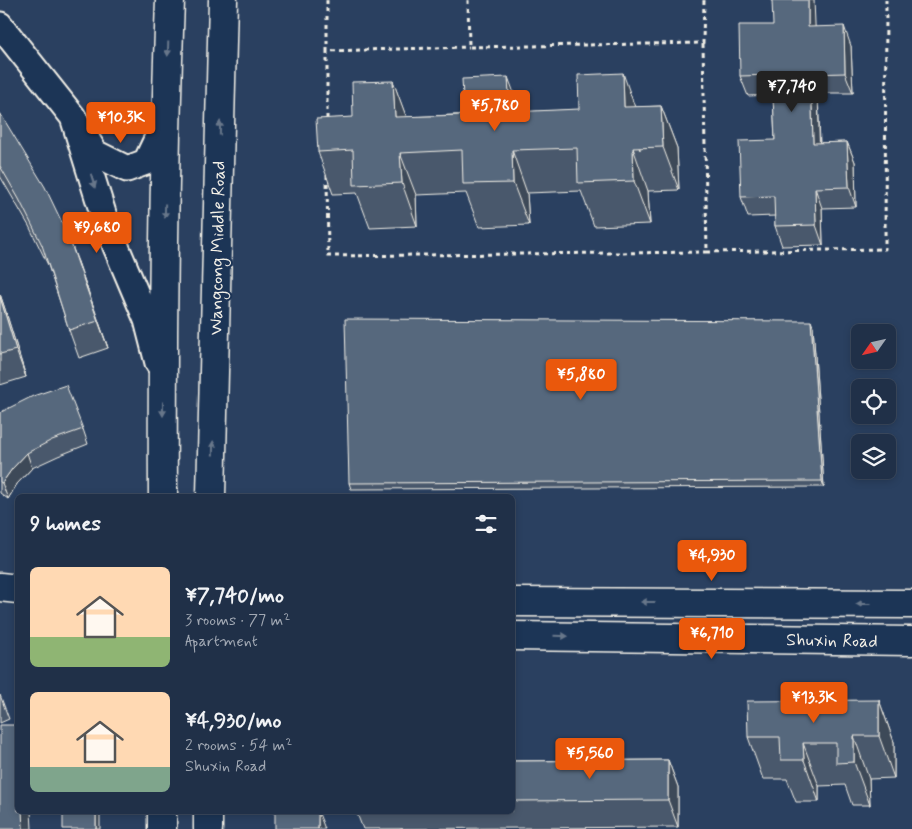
<!DOCTYPE html>
<meta charset="utf-8">
<style>
body{margin:0;font-family:Mynerve,sans-serif;background:#2d3c52;color:#f1f3f6;height:100vh;display:flex;flex-direction:column;font-size:19px;white-space:nowrap}
*{box-sizing:border-box;margin:0}
p{font-size:16px;color:#a2a9b4}
.icon{flex:none;width:28px;height:28px;fill:none;stroke:currentColor;stroke-width:2;stroke-linecap:round;stroke-linejoin:round}
.map{position:relative;flex:1;overflow:hidden}
.drawer{position:absolute;left:15px;top:494px;width:500px;height:320px;display:flex;flex-direction:column;background:#203048;border-radius:8px;box-shadow:0 2px 8px #0003,0 0 0 1px #3d4b60}
.drawer>*{flex:none}
.needle{width:32px;rotate:236deg}
.fabs{position:absolute;left:851px;top:324px;display:grid;gap:10px}
.fabs a{display:grid;place-items:center;width:45px;height:45px;border-radius:8px;background:#203048;box-shadow:0 2px 8px #0003,0 0 0 1px #3d4b60;font-size:25px}
.price{position:absolute;translate:-50% -42px;padding:0 11px;border-radius:5px;background:#ea580c;color:#fff;font-size:16px;line-height:32px;filter:drop-shadow(0 1px 2px #0008)}
.price::after{content:'';position:absolute;left:50%;top:30px;width:15px;height:11px;margin-left:-8px;background:inherit;clip-path:polygon(0 0,100% 0,50% 100%)}
.price.current{background:#222;color:#fff}
ul{padding:0;list-style:none}
li{display:flex;align-items:center;gap:15px;height:125px;padding:0 15px}
li span{display:grid;place-items:center;flex:none;width:140px;height:100px;border-radius:8px;color:#555}
li>.icon{margin-inline-start:auto}
span .icon{width:60px;height:60px;fill:#fffc;stroke-width:1}
li b{font-size:21px}
h2{display:flex;justify-content:space-between;align-items:center;height:60px;padding:0 15px;font-size:21px}
.map>svg:first-child{display:block}
.lines{fill:none;stroke-linecap:round;stroke-linejoin:round}
.street-casing{stroke:#f4f1e8;stroke-width:29}
.secondary-casing{stroke:#f4f1e8;stroke-width:31}
.primary-casing{stroke:#f4f1e8;stroke-width:31}
.path{stroke:#f4f1e8;stroke-width:3;stroke-dasharray:4 4;stroke-linecap:butt}
.street{stroke:#1d3557;stroke-width:25}
.secondary{stroke:#1d3557;stroke-width:28}
.primary{stroke:#1d3557;stroke-width:28}
.wall{fill:#4a596c;stroke:#f4f1e8}
.shaded-wall{fill:#3c4858;stroke:#f4f1e8}
.building{fill:#56677d;stroke:#f4f1e8}
.oneway{fill:#68778a}
.labels{text-anchor:middle;stroke-width:4;stroke-linejoin:round;paint-order:stroke}
.street-label{font-size:18px;fill:#f4f1e8;stroke:#1d3557}
</style>
<div class="map">
<svg width="912" height="829" viewBox="0 0 912 829">
<rect width="100%" height="100%" fill="#2a4060"/>
<filter id="ink" filterUnits="userSpaceOnUse"><feTurbulence type="fractalNoise" baseFrequency=".02" numOctaves="2"/><feDisplacementMap in="SourceGraphic" scale="10" xChannelSelector="R" yChannelSelector="G"/><feConvolveMatrix kernelMatrix="1 2 1 2 8 2 1 2 1" color-interpolation-filters="sRGB"/></filter>
<g filter="url(#ink)">
<g class="lines">
<g class="street-casing">
<path id="street" d="M 0,25 L 73,117 L 95,153 L 127,169 L 146,162 L 166,120
M 73,117 L 106,223 L 147,320 L 158,363"/>
</g>
<g class="secondary-casing">
<path id="secondary" d="M 0,587 L 18,589
M 512,602 L 912,604
M 512,636 L 912,641"/>
</g>
<g class="primary-casing">
<path id="primary" d="M 163,496 C 162,331 164,165 170,0
M 211,496 L 223,0
M 208,811 L 208,829
M 162,829 L 162,811"/>
</g>
<path class="path" d="M 327,0 L 327,51 L 469,47
M 468,0 L 469,47 L 703,43 L 704,0
M 327,51 L 327,121
M 327,175 L 328,256 L 707,252 L 703,43
M 707,252 L 885,249 L 886,0"/>
<use href="#street" class="street"/>
<use href="#secondary" class="secondary"/>
<use href="#primary" class="primary"/>
</g>
<path class="wall" d="M 773,25 L 815,27 L 851,46 L 853,93 L 818,93 L 820,143 L 847,142 L 855,162 L 856,207 L 822,208 L 823,245 L 782,246 L 775,226 L 775,216 L 748,217 L 741,197 L 775,140 L 773,95 L 748,96 L 740,76 Z
M 393,81 L 406,117 L 661,106 L 677,148 L 679,190 L 648,191 L 650,224 L 594,226 L 581,191 L 527,193 L 529,225 L 479,227 L 466,193 L 416,195 L 417,226 L 370,228 L 357,193 L 333,194 L 318,152 L 353,117 Z
M 0,113 L 78,262 L 108,348 L 79,358 L 69,330 L 48,265 L 29,226 L 0,176 Z
M 0,294 L 5,309 L 26,377 L 0,385 Z
M 813,326 L 824,487 L 351,489 L 349,483 Z
M 0,413 L 83,429 L 88,444 L 58,456 L 32,468 L 17,484 L 8,499 L 0,493 Z
M 0,695 L 9,719 L 0,723 Z
M 879,700 L 894,742 L 894,778 L 869,779 L 870,805 L 852,805 L 845,785 L 819,786 L 819,802 L 796,802 L 787,779 L 763,779 L 748,737 Z
M 668,760 L 678,787 L 678,827 L 363,829 L 356,811 L 512,811 L 512,761 Z"/>
<path class="shaded-wall" d="M 808,0 L 814,0 L 816,47 L 808,27 Z
M 844,26 L 851,46 L 853,93 L 845,73 Z
M 623,73 L 638,116 L 640,150 L 624,107 Z
M 811,74 L 818,93 L 820,163 L 813,143 Z
M 508,77 L 524,120 L 510,112 Z
M 393,81 L 409,124 L 395,117 Z
M 661,106 L 677,148 L 679,190 L 663,147 Z
M 847,142 L 855,162 L 856,207 L 849,187 Z
M 633,148 L 648,191 L 650,224 L 634,181 Z
M 512,150 L 527,193 L 529,225 L 513,183 Z
M 400,153 L 416,195 L 417,226 L 402,183 Z
M 815,188 L 822,208 L 823,245 L 816,225 Z
M 68,235 L 78,262 L 108,348 L 98,321 Z
M 0,294 L 5,309 L 26,377 L 16,350 L 0,297 Z
M 811,321 L 813,326 L 824,487 L 822,481 Z
M 27,453 L 32,468 L 17,484 L 8,499 L 2,483 L 12,469 Z
M 879,700 L 894,742 L 894,778 L 879,736 Z
M 854,736 L 869,779 L 870,805 L 854,762 Z
M 803,743 L 819,786 L 819,802 L 804,760 Z
M 668,760 L 678,787 L 678,827 L 668,800 Z
M 22,811 L 31,811 L 32,829 L 23,829 Z
M 96,811 L 100,811 L 100,829 L 96,829 Z
M 318,811 L 325,829 L 318,829 Z"/>
<path class="building" d="M 772,0 L 808,0 L 808,27 L 844,26 L 845,73 L 811,74 L 813,143 L 847,142 L 849,187 L 815,188 L 816,225 L 775,226 L 774,196 L 741,197 L 739,141 L 775,140 L 772,75 L 740,76 L 739,25 L 773,25 Z
M 623,73 L 624,107 L 661,106 L 663,147 L 633,148 L 634,181 L 578,183 L 577,148 L 512,150 L 513,183 L 463,184 L 462,150 L 400,153 L 402,183 L 354,185 L 353,150 L 318,152 L 316,119 L 353,117 L 352,82 L 393,81 L 395,117 L 464,115 L 462,79 L 508,77 L 510,112 L 579,109 L 578,75 Z
M 0,113 L 45,187 L 68,235 L 98,321 L 69,330 L 42,245 L 19,199 L 0,166 Z
M 0,297 L 16,350 L 0,354 Z
M 345,319 L 811,321 L 822,481 L 349,483 Z
M 66,385 L 83,429 L 52,440 L 27,453 L 12,469 L 2,483 L 0,482 L 0,413 L 3,411 L 33,396 Z
M 879,700 L 879,736 L 854,736 L 854,762 L 836,763 L 836,743 L 803,743 L 804,760 L 781,760 L 780,737 L 748,737 L 747,701 Z
M 0,725 L 18,725 L 18,811 L 22,811 L 23,829 L 0,829 Z
M 668,760 L 668,800 L 512,801 L 512,761 Z
M 63,811 L 96,811 L 96,829 L 63,829 Z
M 275,811 L 318,811 L 318,829 L 275,829 Z"/>
<defs><path id="oneway-solid" d="M-6-.8H1V-3.2L6.5 0L1 3.2V.8H-6Z" transform="scale(1.25)"/></defs>
<g class="oneway">
<use href="#oneway-solid" transform="translate(168 49) rotate(92)"/>
<use href="#oneway-solid" transform="translate(220 128) rotate(-89)"/>
<use href="#oneway-solid" transform="translate(93 181) rotate(73)"/>
<use href="#oneway-solid" transform="translate(165 211) rotate(91)"/>
<use href="#oneway-solid" transform="translate(163 409) rotate(90)"/>
<use href="#oneway-solid" transform="translate(213 448) rotate(-89)"/>
<use href="#oneway-solid" transform="translate(648 602) rotate(-180)"/>
<use href="#oneway-solid" transform="translate(863 604) rotate(-180)"/>
<use href="#oneway-solid" transform="translate(561 636) rotate(1)"/>
</g>
</g>
<g class="labels">
<g class="street-label">
<text transform="translate(217 248) rotate(-89)" y="6">Wangcong Middle Road</text>
<text transform="translate(832 640) rotate(1)" y="6">Shuxin Road</text>
</g>
</g>
</svg>
<div class="fabs">
<a><svg class="needle" viewBox="-14 -14 28 28"><path d="M0-13l5 13h-10z" fill="#e53935"/><path d="M0 13l5-13h-10z" fill="#a2a9b4"/></svg></a>
<a><svg class="icon" aria-label="locate" viewBox="0 0 24 24"><circle cx="12" cy="12" r="6"/><path d="M12 2v4M12 18v4M2 12h4M18 12h4"/></svg></a>
<a><svg class="icon" aria-label="layers" viewBox="0 0 24 24"><path d="M12 4l9 5-9 5-9-5zM3 14l9 5 9-5"/></svg></a>
</div>
<b class="price current" style="left:792px;top:113px">¥7,740</b>
<b class="price" style="left:495px;top:132px">¥5,780</b>
<b class="price" style="left:121px;top:144px">¥10.3K</b>
<b class="price" style="left:97px;top:254px">¥9,680</b>
<b class="price" style="left:581px;top:401px">¥5,880</b>
<b class="price" style="left:712px;top:582px">¥4,930</b>
<b class="price" style="left:712px;top:660px">¥6,710</b>
<b class="price" style="left:814px;top:724px">¥13.3K</b>
<b class="price" style="left:590px;top:780px">¥5,560</b>
<section class="drawer">
<h2>9 homes<svg class="icon" aria-label="filters" viewBox="0 0 24 24"><path d="M4 7h16M4 17h16"/><circle cx="9" cy="7" r="2"/><circle cx="15" cy="17" r="2"/></svg></h2>
<ul>
<li><span style="background:linear-gradient(#ffd9b3 70%,#8fb573 0)"><svg class="icon" aria-label="home" viewBox="0 0 24 24"><path d="M3 11l9-7 9 7M6 9v11h12V9"/></svg></span><div><b>¥7,740/mo</b><p>3 rooms · 77 m²</p><p>Apartment</p></div></li>
<li><span style="background:linear-gradient(#ffd9b3 75%,#7fa58c 0)"><svg class="icon" aria-label="home" viewBox="0 0 24 24"><path d="M3 11l9-7 9 7M6 9v11h12V9"/></svg></span><div><b>¥4,930/mo</b><p>2 rooms · 54 m²</p><p>Shuxin Road</p></div></li>
</ul>
</section>
</div>
